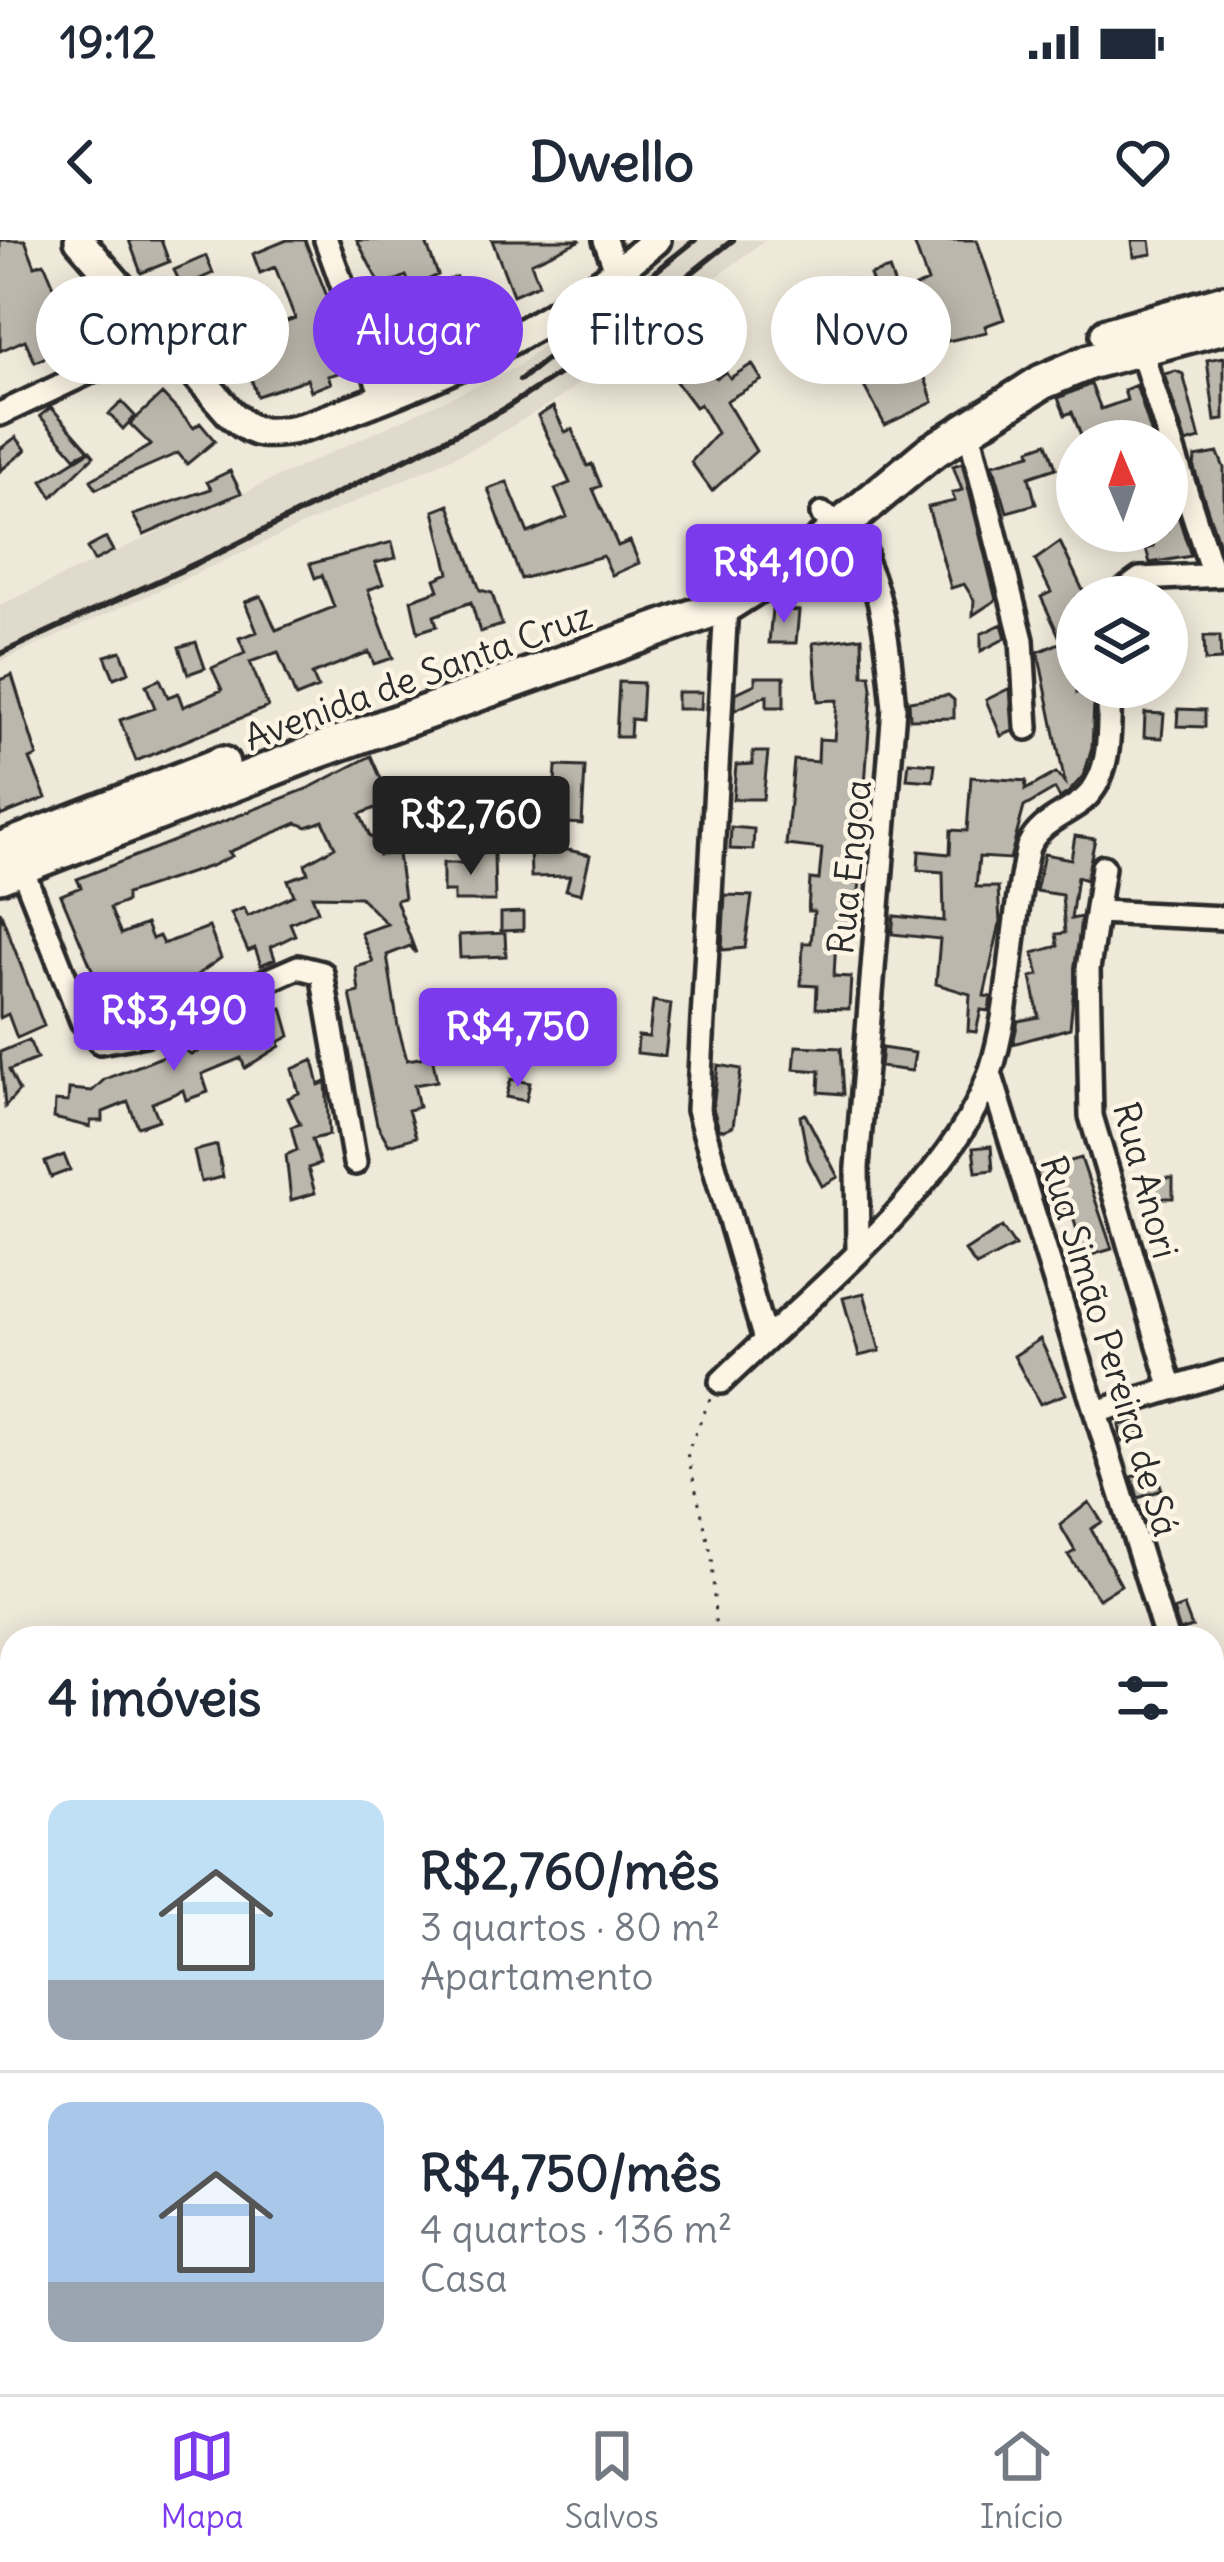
<!DOCTYPE html>
<html lang="pt">
<meta charset="utf-8">
<style>
body{margin:0;font-family:Delius,sans-serif;background:#f6f6f7;color:#1f2937;height:100vh;display:flex;flex-direction:column;font-size:45px;white-space:nowrap}
*{box-sizing:border-box;margin:0}
p{font-size:39px;color:#747a83}
.icon{flex:none;width:66px;height:66px;fill:none;stroke:currentColor;stroke-width:2;stroke-linecap:round;stroke-linejoin:round}
.map{position:relative;flex:1;overflow:hidden}
.side{position:absolute;left:0px;top:1386px;width:1224px;height:768px;display:flex;flex-direction:column;background:#fff;border-radius:36px 36px 0 0;box-shadow:0 6px 30px #0003}
.side>*{flex:none}
.top-card{position:absolute;left:36px;top:36px;width:1152px;height:108px;display:flex;gap:24px}
.needle{width:78px;rotate:358deg}
.fabs{position:absolute;left:1056px;top:180px;display:grid;gap:24px}
.fabs a{display:grid;place-items:center;width:132px;height:132px;border-radius:50%;background:#fff;box-shadow:0 6px 30px #0003;font-size:60px}
.price{position:absolute;translate:-50% -102px;padding:0 27px;border-radius:12px;background:#7c3aed;color:#fff;font-size:39px;line-height:78px;filter:drop-shadow(0 3px 6px #0008)}
.price::after{content:'';position:absolute;left:50%;top:72px;width:36px;height:27px;margin-left:-18px;background:inherit;clip-path:polygon(0 0,100% 0,50% 100%)}
.price.on{background:#222;color:#fff}
ul{padding:0;list-style:none}
li{display:flex;align-items:center;gap:36px;height:300px;padding:0 48px}
li+li{border-top:3px solid #e0e1e3}
li span{display:grid;place-items:center;flex:none;width:336px;height:240px;border-radius:24px;color:#555}
li>.icon{margin-inline-start:auto}
span .icon{width:144px;height:144px;fill:#fffc;stroke-width:1}
li b{font-size:51px}
h2{display:flex;justify-content:space-between;align-items:center;height:144px;padding:0 48px;font-size:51px}
.tag{padding:0 42px;border-radius:54px;background:#fff;box-shadow:0 6px 30px #0003;font-size:42px;line-height:108px}
.tag.on{background:#7c3aed;color:#fff}
.status{display:flex;justify-content:space-between;align-items:center;height:84px;padding:0 60px;background:#fff;direction:ltr}
.status svg{height:33px;fill:currentColor}
header{display:flex;justify-content:space-between;align-items:center;height:156px;padding:0 48px;background:#fff;font-size:54px;font-weight:800}
.menu{display:flex;justify-content:space-around;align-items:center;height:168px;border-top:3px solid #e0e1e3;background:#fff;font-size:33px;color:#747a83}
.menu a{display:grid;justify-items:center;gap:6px}
.menu .on{color:#7c3aed}
.map>svg:first-child{display:block}
.built{fill:#e0dacc}
.green{fill:#d2cdc0;stroke:#7e7c76;stroke-width:3}
.building{fill:#bcb7ac;stroke:#2b2b2b;stroke-width:3}
.lines{fill:none;stroke-linecap:round;stroke-linejoin:round}
.minor-casing{stroke:#2b2b2b;stroke-width:30}
.tertiary-casing{stroke:#2b2b2b;stroke-width:36}
.primary-casing{stroke:#2b2b2b;stroke-width:42}
.path{stroke:#2b2b2b;stroke-width:3;stroke-dasharray:3 9;stroke-linecap:butt}
.minor{stroke:#fcf5e5;stroke-width:21}
.tertiary{stroke:#fcf5e5;stroke-width:27}
.primary{stroke:#fcf5e5;stroke-width:33}
.rail{stroke:#2b2b2b;stroke-width:6}
.labels{text-anchor:middle;stroke-width:9;stroke-linejoin:round;paint-order:stroke}
.street-label{font-size:36px;fill:#2b2b2b;stroke:#fcf5e5}
</style>
<div class="status"><b>19:12</b><svg viewBox="0 0 49 12"><path d="M0 12V9h3v3zM5 12V6h3v6zM10 12V3h3v9zM15 12V0h3v12zM26 1h20v11H26zM47 4h2v5h-2z"/></svg></div>
<header><svg class="icon" aria-label="back" viewBox="0 0 24 24"><path d="M15 5l-7 7 7 7"/></svg>Dwello<svg class="icon" aria-label="heart" viewBox="0 0 24 24"><path d="M12 20l-8-8c-3-5 5-10 8-4 3-6 11-1 8 4z"/></svg></header>
<div class="map">
<svg width="1224" height="2154" viewBox="0 0 1224 2154">
<rect width="100%" height="100%" fill="#efe9da"/>
<filter id="ink" filterUnits="userSpaceOnUse"><feTurbulence type="fractalNoise" baseFrequency=".00833" numOctaves="2"/><feDisplacementMap in="SourceGraphic" scale="24" xChannelSelector="R" yChannelSelector="G"/><feConvolveMatrix kernelMatrix="1 2 1 2 8 2 1 2 1" color-interpolation-filters="sRGB"/></filter>
<g filter="url(#ink)">
<path class="built" d="M 669,0 L 765,0 L 560,158 L 478,206 L 0,422 L 0,365 L 517,127 Z"/>
<path class="green" d="M 12,1978 L 12,2142 L 207,2142 L 194,2154 L 0,2154 L 0,1984 Z
M 436,2142 L 736,2142 L 757,2154 L 417,2154 Z"/>
<path class="building" d="M 0,0 L 25,0 L 35,26 L 44,23 L 80,107 L 52,121 L 49,116 L 35,122 L 25,100 L 0,111 Z
M 129,0 L 161,0 L 169,22 L 141,33 Z
M 287,0 L 305,0 L 355,128 L 328,136 L 331,143 L 311,151 L 307,139 L 257,156 L 243,114 L 219,121 L 210,89 L 197,93 L 190,68 L 251,51 L 264,89 L 295,78 L 275,27 L 260,33 L 253,14 Z
M 357,0 L 425,0 L 438,35 L 411,47 L 406,36 L 381,47 Z
M 492,0 L 581,0 L 531,23 L 539,44 L 513,55 Z
M 913,0 L 977,0 L 1004,79 L 985,86 L 987,92 L 935,104 L 915,47 L 928,42 Z
M 1132,0 L 1150,0 L 1152,14 L 1134,17 Z
M 206,16 L 213,33 L 182,47 L 174,30 Z
M 889,29 L 895,46 L 876,52 L 870,35 Z
M 456,37 L 459,44 L 465,42 L 477,76 L 477,81 L 462,86 L 440,43 Z
M 841,41 L 854,59 L 836,65 L 842,73 L 814,92 L 795,64 Z
M 689,69 L 711,99 L 699,109 L 716,138 L 726,132 L 730,138 L 752,124 L 762,140 L 726,161 L 756,211 L 712,251 L 691,222 L 717,193 L 700,164 L 695,167 L 646,102 Z
M 918,117 L 933,162 L 885,185 L 860,139 Z
M 1224,117 L 1224,180 L 1215,181 L 1207,120 Z
M 1176,131 L 1183,134 L 1200,199 L 1186,203 L 1164,134 Z
M 1091,144 L 1101,169 L 1127,160 L 1124,150 L 1136,145 L 1154,201 L 1083,201 L 1072,172 L 1065,175 L 1058,158 Z
M 162,154 L 194,188 L 200,183 L 215,201 L 187,224 L 178,213 L 96,249 L 91,240 L 151,205 L 130,184 Z
M 122,162 L 135,176 L 123,189 L 109,174 Z
M 51,167 L 89,210 L 75,217 L 40,176 Z
M 553,167 L 565,192 L 572,189 L 587,226 L 592,224 L 601,246 L 593,249 L 618,306 L 630,301 L 639,323 L 612,335 L 603,316 L 521,339 L 488,249 L 507,242 L 528,293 L 567,277 L 555,249 L 570,243 L 538,176 Z
M 16,197 L 26,210 L 0,231 L 0,209 Z
M 1047,203 L 1056,228 L 1029,237 L 1036,264 L 1007,272 L 993,224 L 1031,214 L 1030,209 Z
M 90,211 L 94,216 L 52,257 L 42,241 Z
M 1218,213 L 1224,228 L 1224,320 L 1194,228 L 1195,217 Z
M 962,223 L 996,360 L 973,375 L 974,360 L 964,344 L 951,348 L 928,267 L 955,261 L 952,253 L 962,250 L 953,226 Z
M 230,231 L 241,253 L 144,295 L 133,275 L 211,249 L 207,242 Z
M 1168,244 L 1191,316 L 1150,323 L 1146,309 L 1154,307 L 1148,291 L 1167,291 Z
M 449,265 L 480,350 L 492,353 L 502,385 L 480,392 L 471,362 L 434,376 L 437,386 L 418,392 L 411,360 L 439,350 L 435,339 L 449,333 L 434,271 Z
M 106,298 L 113,311 L 94,321 L 87,308 Z
M 392,302 L 396,318 L 375,323 L 383,344 L 368,350 L 393,418 L 374,424 L 369,412 L 312,434 L 318,448 L 296,457 L 278,412 L 250,422 L 268,467 L 136,521 L 120,480 L 155,468 L 146,445 L 160,439 L 168,457 L 178,453 L 183,467 L 222,450 L 212,428 L 245,413 L 239,398 L 257,392 L 245,362 L 261,356 L 276,390 L 334,367 L 322,335 L 315,338 L 310,324 Z
M 1060,302 L 1086,357 L 1077,357 L 1077,453 L 1088,448 L 1094,462 L 1092,508 L 1084,535 L 1069,552 L 1060,558 L 1055,549 L 1024,567 L 1010,619 L 979,617 L 976,647 L 998,647 L 1000,683 L 984,756 L 991,757 L 989,771 L 981,770 L 976,792 L 968,791 L 970,754 L 936,744 L 940,699 L 892,694 L 894,676 L 944,681 L 943,632 L 918,630 L 919,611 L 950,614 L 951,590 L 967,591 L 971,537 L 1026,541 L 1025,550 L 1056,533 L 1065,543 L 1038,412 L 1062,402 L 1041,357 L 1051,352 L 1035,320 Z
M 772,369 L 799,371 L 796,403 L 769,403 Z
M 1002,384 L 1006,398 L 981,411 L 981,394 Z
M 1204,396 L 1220,396 L 1221,420 L 1205,421 Z
M 862,397 L 863,435 L 870,435 L 872,448 L 869,490 L 865,545 L 860,544 L 845,642 L 860,643 L 851,701 L 836,699 L 834,736 L 851,737 L 849,769 L 816,768 L 817,746 L 801,745 L 803,703 L 811,703 L 814,671 L 808,671 L 810,639 L 819,640 L 822,609 L 786,605 L 794,520 L 818,522 L 819,499 L 834,500 L 837,460 L 818,461 L 813,403 Z
M 196,402 L 205,428 L 188,434 L 179,407 Z
M 121,411 L 129,432 L 114,438 L 105,416 Z
M 12,435 L 37,516 L 30,519 L 46,558 L 0,576 L 0,440 Z
M 755,437 L 784,437 L 784,467 L 767,467 L 767,455 L 735,470 L 736,453 L 755,444 Z
M 619,442 L 643,443 L 641,480 L 631,479 L 630,497 L 616,497 Z
M 1010,448 L 1013,491 L 1001,496 L 986,460 Z
M 677,452 L 702,452 L 701,469 L 677,469 Z
M 948,455 L 954,460 L 954,478 L 910,479 L 909,461 Z
M 1178,469 L 1205,470 L 1205,487 L 1177,486 Z
M 1145,473 L 1164,474 L 1162,498 L 1144,497 Z
M 753,512 L 768,512 L 763,559 L 733,559 L 736,525 L 753,524 Z
M 371,516 L 391,562 L 360,574 L 370,597 L 384,601 L 379,615 L 398,614 L 404,658 L 396,660 L 416,713 L 410,706 L 387,715 L 398,787 L 407,820 L 432,816 L 437,841 L 414,845 L 419,867 L 408,870 L 416,897 L 389,905 L 377,884 L 350,754 L 359,752 L 356,727 L 373,722 L 361,693 L 387,684 L 360,657 L 312,656 L 318,671 L 290,683 L 295,695 L 271,707 L 275,719 L 261,725 L 255,708 L 248,711 L 231,673 L 244,668 L 248,676 L 294,655 L 288,640 L 308,633 L 305,624 L 335,607 L 323,581 L 307,587 L 297,583 L 229,612 L 232,616 L 211,626 L 126,654 L 126,662 L 110,668 L 121,694 L 146,684 L 152,699 L 159,696 L 163,704 L 209,687 L 221,718 L 194,737 L 197,744 L 175,753 L 171,744 L 109,770 L 61,655 L 81,647 L 77,639 L 309,548 Z
M 909,522 L 935,524 L 933,541 L 907,539 Z
M 556,526 L 585,527 L 582,584 L 553,582 Z
M 731,587 L 754,589 L 753,610 L 730,609 Z
M 1075,596 L 1095,599 L 1086,640 L 1077,637 L 1071,679 L 1081,677 L 1070,788 L 1013,804 L 1018,781 L 1039,777 L 1031,737 L 1039,735 L 1033,713 L 1058,706 L 1056,694 L 1065,693 L 1062,655 L 1036,651 L 1044,614 L 1071,619 Z
M 559,603 L 559,608 L 590,615 L 581,654 L 566,650 L 570,636 L 531,637 L 530,604 Z
M 463,613 L 494,613 L 495,661 L 454,661 L 454,652 L 443,652 L 443,623 L 463,623 Z
M 725,655 L 752,656 L 745,708 L 722,710 Z
M 0,671 L 44,786 L 17,798 L 8,774 L 0,778 Z
M 523,672 L 523,690 L 501,691 L 501,673 Z
M 505,693 L 506,716 L 460,718 L 459,695 Z
M 653,761 L 671,764 L 665,816 L 637,813 L 638,796 L 649,797 Z
M 282,768 L 290,796 L 279,802 L 280,806 L 245,828 L 241,818 L 202,834 L 208,852 L 186,860 L 183,850 L 152,863 L 159,880 L 138,887 L 128,862 L 103,872 L 103,881 L 91,881 L 90,887 L 54,878 L 55,861 L 68,862 L 69,849 L 92,851 L 105,839 L 182,809 L 191,814 L 226,799 L 223,792 Z
M 29,800 L 37,819 L 9,830 L 19,851 L 5,867 L 0,812 Z
M 796,806 L 841,808 L 844,854 L 819,852 L 820,831 L 794,829 Z
M 882,808 L 915,813 L 912,831 L 880,827 Z
M 313,820 L 319,845 L 326,842 L 329,895 L 312,899 L 320,924 L 308,928 L 315,953 L 291,960 L 286,915 L 297,910 L 291,887 L 300,884 L 288,858 L 299,853 L 292,829 Z
M 718,825 L 741,829 L 733,886 L 724,890 L 719,889 L 713,868 Z
M 511,839 L 530,843 L 526,861 L 506,857 Z
M 805,874 L 838,937 L 822,946 L 808,919 L 800,876 Z
M 217,905 L 223,937 L 201,942 L 194,911 Z
M 991,906 L 993,930 L 976,932 L 973,908 Z
M 64,915 L 70,930 L 51,937 L 45,922 Z
M 1081,918 L 1112,1009 L 1085,1017 L 1070,967 L 1049,973 L 1036,931 Z
M 1151,938 L 1173,938 L 1173,958 L 1150,958 Z
M 1002,987 L 1015,1006 L 976,1026 L 965,1011 Z
M 864,1053 L 880,1111 L 859,1116 L 843,1058 Z
M 1040,1099 L 1066,1154 L 1040,1164 L 1014,1116 Z
M 1137,1182 L 1140,1199 L 1122,1202 L 1119,1185 Z
M 1155,1229 L 1162,1250 L 1138,1258 L 1132,1237 Z
M 1089,1262 L 1102,1282 L 1091,1289 L 1121,1345 L 1099,1359 L 1068,1315 L 1075,1311 L 1060,1285 Z
M 1184,1366 L 1192,1387 L 1180,1391 L 1173,1370 Z"/>
<g class="lines">
<g class="minor-casing">
<path id="minor" d="M 326,0 L 383,158
M 605,0 L 617,33
M 1140,107 L 1213,335
M 0,174 L 164,97
M 968,187 L 1022,400 L 1027,488
M 822,274 C 883,303 888,408 894,468 L 857,927 L 858,1008
M 1115,357 L 1140,339 L 1223,335
M 726,365 L 698,870 L 765,1100
M 21,626 L 82,781 L 100,802 L 145,794 L 298,727 L 322,733 L 355,923
M 1103,627 L 1088,729 L 1091,876 L 1172,1149
M 1098,672 L 1224,678
M 990,833 L 1166,1398
M 721,1142 C 803,1062 955,941 990,833 C 1012,767 1011,678 1028,607 C 1039,584 1058,578 1078,564 C 1114,540 1109,485 1109,447
M 1099,1171 L 1224,1133"/>
</g>
<g class="tertiary-casing">
<path id="tertiary" d="M 79,0 L 230,173 C 240,182 248,190 261,192 C 294,195 329,178 359,167 C 472,125 563,79 656,0"/>
</g>
<g class="primary-casing">
<path id="primary" d="M 1108,95 L 1224,62
M 783,344 L 859,313
M 0,610 L 222,524
M 0,635 L 317,511 L 726,365 L 811,311 L 928,214 L 1042,142 L 1089,122 L 1224,86"/>
</g>
<path class="path" d="M 710,1159 L 687,1213 L 712,1317 L 716,1398
M 1157,2142 L 1191,2154"/>
<use href="#minor" class="minor"/>
<use href="#tertiary" class="tertiary"/>
<use href="#primary" class="primary"/>
<path class="rail" d="M 520,140 L 695,0
M 0,414 L 223,311 L 501,171 L 588,115 L 733,0"/>
</g>
</g>
<g class="labels">
<g class="street-label">
<text transform="translate(418 436) rotate(-20)" y="13">Avenida de Santa Cruz</text>
<text transform="translate(849 627) rotate(-84)" y="13">Rua Engoa</text>
<text transform="translate(1146 940) rotate(75)" y="13">Rua Anori</text>
<text transform="translate(1110 1106) rotate(73)" y="13">Rua Simão Pereira de Sá</text>
</g>
</g>
</svg>
<div class="fabs">
<a><svg class="needle" viewBox="-14 -14 28 28"><path d="M0-13l5 13h-10z" fill="#e53935"/><path d="M0 13l5-13h-10z" fill="#747a83"/></svg></a>
<a><svg class="icon" aria-label="layers" viewBox="0 0 24 24"><path d="M12 4l9 5-9 5-9-5zM3 14l9 5 9-5"/></svg></a>
</div>
<b class="price" style="left:784px;top:386px">R$4,100</b>
<b class="price on" style="left:471px;top:638px">R$2,760</b>
<b class="price" style="left:174px;top:834px">R$3,490</b>
<b class="price" style="left:518px;top:850px">R$4,750</b>
<div class="top-card">
<a class="tag">Comprar</a>
<a class="tag on">Alugar</a>
<a class="tag">Filtros</a>
<a class="tag">Novo</a>
</div>
<section class="side">
<h2>4 imóveis<svg class="icon" aria-label="filters" viewBox="0 0 24 24"><path d="M4 7h16M4 17h16"/><circle cx="9" cy="7" r="2"/><circle cx="15" cy="17" r="2"/></svg></h2>
<ul>
<li><span style="background:linear-gradient(#bfe0f5 75%,#9aa5b1 0)"><svg class="icon" aria-label="home" viewBox="0 0 24 24"><path d="M3 11l9-7 9 7M6 9v11h12V9"/></svg></span><div><b>R$2,760/mês</b><p>3 quartos · 80 m²</p><p>Apartamento</p></div></li>
<li><span style="background:linear-gradient(#a9c7e8 75%,#9aa5b1 0)"><svg class="icon" aria-label="home" viewBox="0 0 24 24"><path d="M3 11l9-7 9 7M6 9v11h12V9"/></svg></span><div><b>R$4,750/mês</b><p>4 quartos · 136 m²</p><p>Casa</p></div></li>
</ul>
</section>
</div>
<nav class="menu">
<a class="on"><svg class="icon" aria-label="map" viewBox="0 0 24 24"><path d="M3 6l6-2 6 2 6-2v14l-6 2-6-2-6 2zM9 4v14M15 6v14"/></svg>Mapa</a>
<a><svg class="icon" aria-label="saved" viewBox="0 0 24 24"><path d="M7 4h10v16l-5-4-5 4z"/></svg>Salvos</a>
<a><svg class="icon" aria-label="home" viewBox="0 0 24 24"><path d="M3 11l9-7 9 7M6 9v11h12V9"/></svg>Início</a>
</nav>
